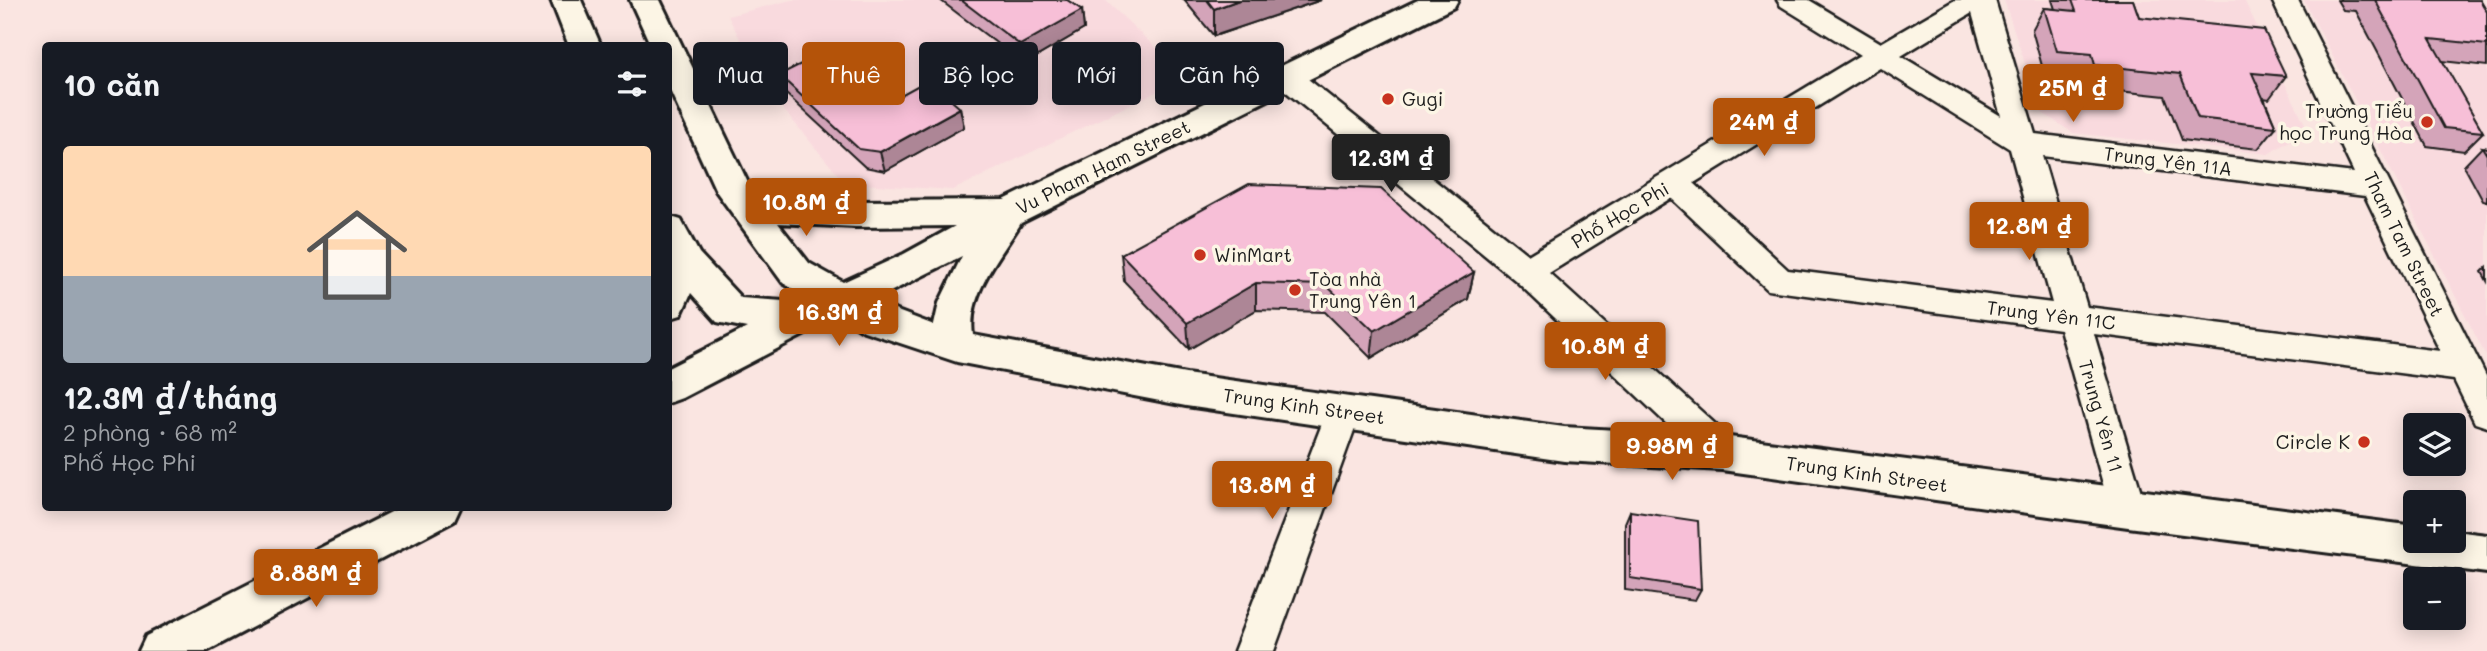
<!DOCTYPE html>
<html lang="vi">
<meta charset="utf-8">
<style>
body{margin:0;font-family:Mali,sans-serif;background:#242831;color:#f1f3f6;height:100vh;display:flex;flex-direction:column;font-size:26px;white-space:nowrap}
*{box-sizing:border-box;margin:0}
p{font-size:23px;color:#9ea1a6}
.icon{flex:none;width:38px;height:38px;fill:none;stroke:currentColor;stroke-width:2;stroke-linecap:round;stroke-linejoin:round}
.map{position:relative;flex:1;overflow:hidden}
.drawer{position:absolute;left:42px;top:42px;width:630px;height:469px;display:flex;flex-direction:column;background:#171b24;border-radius:7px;box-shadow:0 4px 18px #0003}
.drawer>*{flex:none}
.guide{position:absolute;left:693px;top:42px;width:665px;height:63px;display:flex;gap:14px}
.tools{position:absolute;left:2403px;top:413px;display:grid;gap:14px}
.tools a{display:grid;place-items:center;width:63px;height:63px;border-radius:7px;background:#171b24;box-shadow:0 4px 18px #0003;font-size:35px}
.price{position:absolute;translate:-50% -60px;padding:0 16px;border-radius:7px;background:#b45309;color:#fff;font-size:23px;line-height:46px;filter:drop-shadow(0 2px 4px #0008)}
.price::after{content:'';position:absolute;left:50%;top:42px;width:21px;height:16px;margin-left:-10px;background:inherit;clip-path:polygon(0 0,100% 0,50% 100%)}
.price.on{background:#222;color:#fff}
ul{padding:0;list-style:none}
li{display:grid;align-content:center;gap:14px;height:371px;padding:0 21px}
li span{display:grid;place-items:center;height:217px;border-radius:7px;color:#555}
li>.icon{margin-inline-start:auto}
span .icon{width:126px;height:126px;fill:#fffc;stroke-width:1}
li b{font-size:30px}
h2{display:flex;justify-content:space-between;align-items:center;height:84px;padding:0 21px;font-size:30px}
.chip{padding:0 24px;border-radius:7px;background:#171b24;box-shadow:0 4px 18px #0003;font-size:24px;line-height:63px}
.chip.on{background:#b45309;color:#fff}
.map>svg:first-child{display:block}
.built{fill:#f9dade}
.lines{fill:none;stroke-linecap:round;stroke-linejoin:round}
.street-casing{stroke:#1c1c1c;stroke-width:5}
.secondary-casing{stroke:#1c1c1c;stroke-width:6}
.street{fill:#fcf5e5;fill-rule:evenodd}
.secondary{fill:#fcf5e5;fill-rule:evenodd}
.wall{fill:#d4a4b9;stroke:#1c1c1c;stroke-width:2}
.shaded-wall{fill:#ad8696;stroke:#1c1c1c;stroke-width:2}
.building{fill:#f7bfd7;stroke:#1c1c1c;stroke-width:2}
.poi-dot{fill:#c8321e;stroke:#fcf5e5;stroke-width:2.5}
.labels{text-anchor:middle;stroke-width:7;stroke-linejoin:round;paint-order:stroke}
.poi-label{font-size:19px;fill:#1c1c1c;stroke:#fcf5e5;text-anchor:start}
.street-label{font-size:19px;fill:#1c1c1c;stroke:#fcf5e5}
</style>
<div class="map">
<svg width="2487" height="651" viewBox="0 0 2487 651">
<rect width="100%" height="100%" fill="#fae5e1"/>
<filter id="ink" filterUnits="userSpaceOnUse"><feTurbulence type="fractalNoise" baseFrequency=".0143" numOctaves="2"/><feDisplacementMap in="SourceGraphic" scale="14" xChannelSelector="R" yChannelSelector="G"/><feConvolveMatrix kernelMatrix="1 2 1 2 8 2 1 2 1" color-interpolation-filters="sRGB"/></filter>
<g filter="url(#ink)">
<path class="built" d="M 791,0 L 1105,0 L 1187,77 L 953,190 L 845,183 L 767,90 L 728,16 Z
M 2004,0 L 2244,0 L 2308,130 L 2268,154 L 2073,133 L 2041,112 Z
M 2304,0 L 2473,0 L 2487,4 L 2487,358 Z"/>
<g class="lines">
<g class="street-casing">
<path id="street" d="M 1777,0 L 1809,0 L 1881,43 L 1955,0 L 1995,0 L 2035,134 L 2354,173 L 2272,0 L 2298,0 L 2487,378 L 2487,427 L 2475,423 L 2454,380 L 2094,334 L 2146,509 L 2141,520 L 2128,525 L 2115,520 L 2110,509 L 2060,329 L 1768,290 L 1671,198 L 1549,273 L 1735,442 L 1740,453 L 1735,464 L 1722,468 L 1709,464 L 1515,280 L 1278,85 L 1274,78 L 1278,71 L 1288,69 L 1298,71 L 1528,255 L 1860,55 L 1781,6 ZM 1972,13 L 2001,116 L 1901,56 ZM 1880,68 L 2010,149 L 2052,303 L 1788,270 L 1694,183 ZM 2042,156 L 2365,196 L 2440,351 L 2087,307 Z
M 1344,397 L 1356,401 L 1361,411 L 1274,651 L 1234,651 L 1327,411 L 1332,401 Z"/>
</g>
<g class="secondary-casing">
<path id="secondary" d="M 551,0 L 581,0 L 601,46 L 569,46 Z
M 630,0 L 660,0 L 749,185 L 757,196 L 855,201 L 1004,200 L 1418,0 L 1458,0 L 1454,7 L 1021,223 C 1001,255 967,294 973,335 L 1186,374 L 1564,427 L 1722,436 L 2415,526 L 2415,541 L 2454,541 L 2454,531 L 2487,535 L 2487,573 L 2128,527 L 1722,470 L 1564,461 L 1186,406 L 957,362 L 864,331 L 840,316 L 682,398 L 668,403 L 668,368 L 747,328 L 717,322 L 691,293 L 681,315 L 668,319 L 668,216 L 681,220 L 699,253 L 741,298 L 799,302 L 808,298 L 783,283 L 716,191 L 668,86 L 668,46 L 651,46 ZM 778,223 L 855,227 L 955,226 L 904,254 L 843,282 L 809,263 ZM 962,256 L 939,303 L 934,325 L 892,309 L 874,300 Z
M 399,508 L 460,508 L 454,521 L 207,651 L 139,651 L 146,636 Z"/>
</g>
<use href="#street" class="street"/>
<use href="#secondary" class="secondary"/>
</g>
<path class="wall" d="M 940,0 L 1067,0 L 1082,10 L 1084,29 L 1024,64 Z
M 1184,0 L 1321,0 L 1214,36 Z
M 2052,0 L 2133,0 L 2139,17 L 2286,76 L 2269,99 L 2264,98 L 2276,127 L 2258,149 L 2182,140 L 2165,96 L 2081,87 L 2078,77 L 2044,73 L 2032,30 L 2044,8 L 2055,9 Z
M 2337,0 L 2480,0 L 2487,12 L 2487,66 L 2442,61 L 2483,132 L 2464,151 L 2427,146 L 2356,11 L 2343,10 Z
M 779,75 L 890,101 L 960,108 L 964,127 L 885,171 L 865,167 L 786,94 Z
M 2482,147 L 2487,148 L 2487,202 L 2483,201 L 2464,166 Z
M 1121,254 L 1474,272 L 1468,299 L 1371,358 L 1325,312 L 1256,310 L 1189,349 L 1124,281 Z
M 2487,267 L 2487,281 L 2482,272 Z
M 1630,511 L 1701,589 L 1695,600 L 1625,590 L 1625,523 Z"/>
<path class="shaded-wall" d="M 1239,0 L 1321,0 L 1214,36 L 1214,9 Z
M 1082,10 L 1084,29 L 1024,64 L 1020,45 Z
M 960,108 L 964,127 L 885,171 L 880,152 Z
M 1474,272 L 1468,299 L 1371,358 L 1374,331 Z
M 1256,283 L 1256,310 L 1189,349 L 1187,323 Z"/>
<path class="building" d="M 961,0 L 1067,0 L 1082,10 L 1020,45 Z
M 1207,0 L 1239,0 L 1214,9 Z
M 2072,0 L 2133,0 L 2139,17 L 2264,30 L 2286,76 L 2252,73 L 2276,127 L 2198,118 L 2180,74 L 2095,65 L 2092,54 L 2057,51 L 2044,8 L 2076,11 Z
M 2375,0 L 2480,0 L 2487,12 L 2487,45 L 2430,39 L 2483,132 L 2444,128 Z
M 831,49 L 890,101 L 928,80 L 960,108 L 880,152 L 859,149 L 779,75 Z
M 2482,147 L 2487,148 L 2487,155 Z
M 1249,184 L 1381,189 L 1474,272 L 1374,331 L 1326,285 L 1256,283 L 1187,323 L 1121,254 Z
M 1630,511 L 1698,521 L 1701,589 L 1630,578 Z"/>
</g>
<g class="poi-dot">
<circle cx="1388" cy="99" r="7"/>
<circle cx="2427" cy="122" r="7"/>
<circle cx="1200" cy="255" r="7"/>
<circle cx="1295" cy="290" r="7"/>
<circle cx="2364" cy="442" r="7"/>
</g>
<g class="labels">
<g class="poi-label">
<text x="1402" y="106">Gugi</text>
<text x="2413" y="118" text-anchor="end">Trường Tiểu<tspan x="2413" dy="22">học Trung Hòa</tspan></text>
<text x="1214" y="262">WinMart</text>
<text x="1309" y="286">Tòa nhà<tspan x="1309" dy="22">Trung Yên 1</tspan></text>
<text x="2350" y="449" text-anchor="end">Circle K</text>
</g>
<g class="street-label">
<text transform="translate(2168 161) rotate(7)" y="7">Trung Yên 11A</text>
<text transform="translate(1103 167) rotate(-26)" y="7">Vu Pham Ham Street</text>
<text transform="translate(1620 215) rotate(-31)" y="7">Phố Học Phi</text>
<text transform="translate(2404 244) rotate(64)" y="7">Tham Tam Street</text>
<text transform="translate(2051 315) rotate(7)" y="7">Trung Yên 11C</text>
<text transform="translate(1304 406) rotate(8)" y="7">Trung Kinh Street</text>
<text transform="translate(2101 416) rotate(74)" y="7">Trung Yên 11</text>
<text transform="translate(1867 474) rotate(8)" y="7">Trung Kinh Street</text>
</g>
</g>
</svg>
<div class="tools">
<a><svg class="icon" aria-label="layers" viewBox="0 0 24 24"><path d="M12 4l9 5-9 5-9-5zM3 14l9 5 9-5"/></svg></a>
<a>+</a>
<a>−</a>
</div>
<b class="price" style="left:2073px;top:124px">25M ₫</b>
<b class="price" style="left:1764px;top:158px">24M ₫</b>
<b class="price on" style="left:1391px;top:194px">12.3M ₫</b>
<b class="price" style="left:806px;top:238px">10.8M ₫</b>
<b class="price" style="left:2029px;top:262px">12.8M ₫</b>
<b class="price" style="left:839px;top:348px">16.3M ₫</b>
<b class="price" style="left:1605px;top:382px">10.8M ₫</b>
<b class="price" style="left:1672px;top:482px">9.98M ₫</b>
<b class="price" style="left:1272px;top:521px">13.8M ₫</b>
<b class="price" style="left:316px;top:609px">8.88M ₫</b>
<div class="guide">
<a class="chip">Mua</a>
<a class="chip on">Thuê</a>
<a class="chip">Bộ lọc</a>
<a class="chip">Mới</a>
<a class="chip">Căn hộ</a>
</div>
<section class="drawer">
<h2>10 căn<svg class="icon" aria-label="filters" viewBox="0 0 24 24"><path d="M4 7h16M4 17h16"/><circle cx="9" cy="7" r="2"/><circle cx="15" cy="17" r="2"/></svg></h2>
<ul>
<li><span style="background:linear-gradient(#ffd9b3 60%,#9aa5b1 0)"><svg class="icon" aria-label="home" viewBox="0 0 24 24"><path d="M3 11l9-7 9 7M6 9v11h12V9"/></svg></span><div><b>12.3M ₫/tháng</b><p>2 phòng · 68 m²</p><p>Phố Học Phi</p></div></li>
</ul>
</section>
</div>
